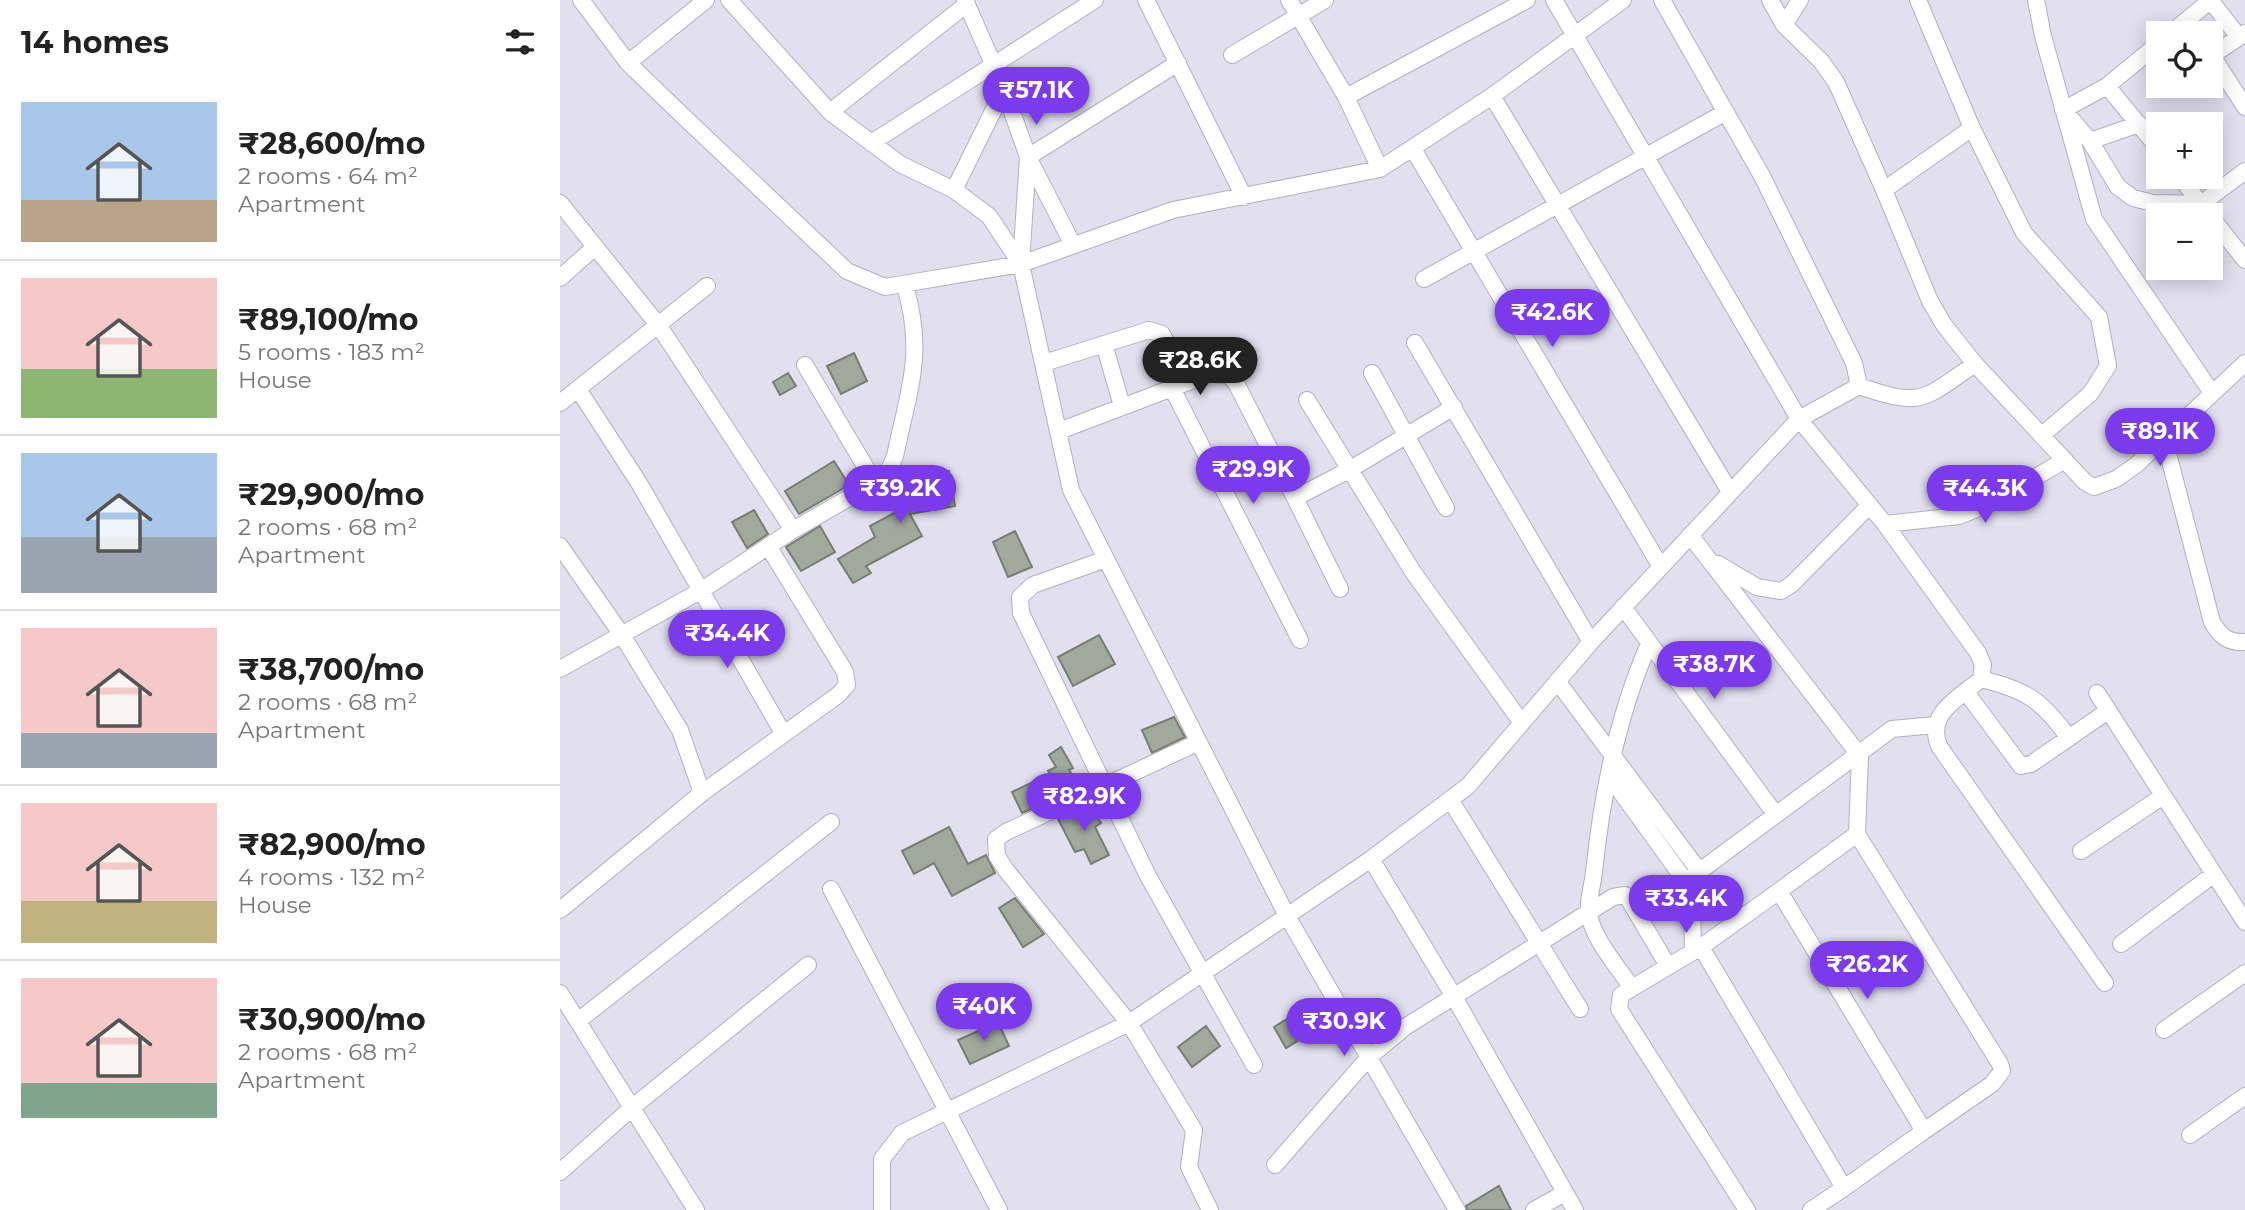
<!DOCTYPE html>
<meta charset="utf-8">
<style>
body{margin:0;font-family:Montserrat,sans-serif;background:#f6f6f6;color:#222;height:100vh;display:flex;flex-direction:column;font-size:26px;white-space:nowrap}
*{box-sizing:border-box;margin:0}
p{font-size:23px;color:#767676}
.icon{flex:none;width:38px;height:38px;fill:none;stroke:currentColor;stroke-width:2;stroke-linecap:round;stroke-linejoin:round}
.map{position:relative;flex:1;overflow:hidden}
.details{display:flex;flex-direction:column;background:#fff;width:560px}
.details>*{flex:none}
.buttons{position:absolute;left:1586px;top:21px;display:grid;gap:14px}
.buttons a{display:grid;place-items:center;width:77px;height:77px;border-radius:0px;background:#fff;box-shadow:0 4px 18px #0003;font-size:35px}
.price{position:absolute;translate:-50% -60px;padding:0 16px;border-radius:24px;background:#7c3aed;color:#fff;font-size:23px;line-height:46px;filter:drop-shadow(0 2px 4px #0008)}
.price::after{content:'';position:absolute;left:50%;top:42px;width:21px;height:16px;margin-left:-10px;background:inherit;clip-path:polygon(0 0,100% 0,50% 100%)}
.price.current{background:#222;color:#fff}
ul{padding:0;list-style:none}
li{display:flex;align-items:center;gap:21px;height:175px;padding:0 21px}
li+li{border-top:2px solid #e0e0e0}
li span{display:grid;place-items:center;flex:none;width:196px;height:140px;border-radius:0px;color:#555}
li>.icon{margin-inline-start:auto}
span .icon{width:84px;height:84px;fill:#fffc;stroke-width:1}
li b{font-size:30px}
h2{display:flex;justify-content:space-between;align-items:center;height:84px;padding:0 21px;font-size:30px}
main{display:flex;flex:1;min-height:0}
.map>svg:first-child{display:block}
.building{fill:#a1a89c;stroke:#777e72;stroke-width:2}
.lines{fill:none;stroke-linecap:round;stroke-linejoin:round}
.minor-casing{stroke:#b2b0be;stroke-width:18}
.minor{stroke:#fff;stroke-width:16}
</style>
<main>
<section class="details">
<h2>14 homes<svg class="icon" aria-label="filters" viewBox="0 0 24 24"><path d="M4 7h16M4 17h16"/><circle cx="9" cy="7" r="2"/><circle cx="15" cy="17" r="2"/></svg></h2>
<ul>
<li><span style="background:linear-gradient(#a9c7e8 70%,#b9a48a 0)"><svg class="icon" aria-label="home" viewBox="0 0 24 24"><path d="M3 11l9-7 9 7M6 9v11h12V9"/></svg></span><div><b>₹28,600/mo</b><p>2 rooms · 64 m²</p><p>Apartment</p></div></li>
<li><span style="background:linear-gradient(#f6c9c9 65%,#8fb573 0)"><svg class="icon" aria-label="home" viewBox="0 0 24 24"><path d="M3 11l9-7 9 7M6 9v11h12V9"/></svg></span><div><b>₹89,100/mo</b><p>5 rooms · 183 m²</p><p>House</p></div></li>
<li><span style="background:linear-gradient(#a9c7e8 60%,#9aa5b1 0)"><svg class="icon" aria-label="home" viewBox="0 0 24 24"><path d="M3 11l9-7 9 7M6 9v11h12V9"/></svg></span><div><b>₹29,900/mo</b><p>2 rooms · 68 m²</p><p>Apartment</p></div></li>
<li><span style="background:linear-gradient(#f6c9c9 75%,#9aa5b1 0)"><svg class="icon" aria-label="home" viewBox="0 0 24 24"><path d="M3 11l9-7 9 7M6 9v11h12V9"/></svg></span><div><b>₹38,700/mo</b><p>2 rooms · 68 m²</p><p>Apartment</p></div></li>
<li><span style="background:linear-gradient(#f6c9c9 70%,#c2b280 0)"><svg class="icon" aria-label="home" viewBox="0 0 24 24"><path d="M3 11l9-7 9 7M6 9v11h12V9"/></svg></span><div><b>₹82,900/mo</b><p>4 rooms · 132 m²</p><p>House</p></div></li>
<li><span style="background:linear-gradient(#f6c9c9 75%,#7fa58c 0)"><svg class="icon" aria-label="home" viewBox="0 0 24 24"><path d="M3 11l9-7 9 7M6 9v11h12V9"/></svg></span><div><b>₹30,900/mo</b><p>2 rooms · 68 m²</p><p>Apartment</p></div></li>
</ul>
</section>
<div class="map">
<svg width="1685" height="1210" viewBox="0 0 1685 1210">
<rect width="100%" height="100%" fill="#e2e0ef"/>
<path class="building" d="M 294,353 L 307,381 L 281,394 L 267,366 Z
M 228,373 L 236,386 L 220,395 L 213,382 Z
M 274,461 L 289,485 L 239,514 L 225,491 Z
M 389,471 L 395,506 L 350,514 L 362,536 L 306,566 L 311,573 L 293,583 L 278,559 L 315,537 L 310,526 L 353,503 L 348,483 L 370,477 L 370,474 Z
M 194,510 L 208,534 L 187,548 L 172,522 Z
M 260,526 L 275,552 L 241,571 L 226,547 Z
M 455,531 L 472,567 L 448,577 L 433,542 Z
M 539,635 L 555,664 L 513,686 L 498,657 Z
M 614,717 L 625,737 L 592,753 L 582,730 Z
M 501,747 L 513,768 L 509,770 L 519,787 L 462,813 L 452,792 L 490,774 L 488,771 L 496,767 L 489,755 Z
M 529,805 L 541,823 L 535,827 L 549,855 L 531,864 L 524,849 L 515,852 L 498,819 Z
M 389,827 L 408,864 L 426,855 L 435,873 L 392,896 L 374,863 L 354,874 L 342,851 Z
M 455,898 L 484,934 L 463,947 L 439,908 Z
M 735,1014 L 747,1035 L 726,1048 L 714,1027 Z
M 438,1022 L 449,1046 L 410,1064 L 398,1040 Z
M 646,1026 L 660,1046 L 632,1067 L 618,1047 Z
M 939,1186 L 951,1210 L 907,1210 L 906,1206 Z"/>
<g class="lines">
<g class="minor-casing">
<path id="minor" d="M 21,0 L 68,63 L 124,117 L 287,271 L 325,287 L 461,264 L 613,210 L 820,169 L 932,96 L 1063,0
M 169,0 L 270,112 L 340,164 L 394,190 L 429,216 L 461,264
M 405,0 L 444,89 L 468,157 L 461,264 L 511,490 L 727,916 L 897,1210
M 586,0 L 684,197
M 729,0 L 786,97 L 820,169
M 1102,0 L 1202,176 L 1294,363 L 1299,386 L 1239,419 L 1325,524 L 1418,653 L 1423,665 L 1421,679 C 1399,698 1366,713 1379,746 L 1545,983
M 1210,0 L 1224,25 L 1240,0
M 1358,0 L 1412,128 L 1324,190 L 1370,301 L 1384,325 L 1415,364
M 1476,0 L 1483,36 L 1534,219 L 1652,393
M 1650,0 L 1679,37
M 1224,25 L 1261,61 L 1276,82 L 1324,190
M 1611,33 L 1651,0
M 1685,33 L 1657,52 L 1654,59 L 1685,107
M 672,55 L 765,0
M 68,63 L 146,0
M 1547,86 L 1598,148
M 932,96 L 1170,492
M 786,97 L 967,0
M 1503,110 L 1547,86 L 1598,44
M 270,112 L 407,4
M 1507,114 L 1530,141 L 1558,187 L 1573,198 L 1593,203 L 1641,204 L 1685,171
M 1412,128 L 1464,233 L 1539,317 L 1548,366 L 1530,394 L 1482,435
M 1530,141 L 1579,124
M 311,143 L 535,0
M 853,149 L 1101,567
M 1620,177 L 1646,211
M 394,190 L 444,89
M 0,203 L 99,326 L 233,530
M 1650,216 L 1685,260
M 512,243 L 468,157 L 618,63
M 0,278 L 35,247
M 864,279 L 1166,112
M 855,343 L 1031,642
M 544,344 L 562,406
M 484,363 L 589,330 L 602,334 L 605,340 L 620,384
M 245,365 L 315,483
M 812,373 L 886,508
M 1299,386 C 1363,408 1362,400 1415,364 L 1525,482 L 1534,487 L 1556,479 L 1576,465 L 1685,363
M 612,388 L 740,640
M 18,389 L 79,483 L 223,733
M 747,400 L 853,572 L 962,723
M 0,403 L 147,286
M 499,431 L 649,374 L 669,375 L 676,383 L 735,498
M 1604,438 L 1652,622 C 1660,636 1668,643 1685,642
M 1325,524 L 1399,516 L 1431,503 L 1505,460
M 1130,535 L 1300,756 L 1297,834
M 0,546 L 62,635 L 120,730 L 142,793
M 546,559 L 473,585 L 460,597 L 461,613 L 588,876 L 694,1065
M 1158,564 L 1197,587 L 1221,591 L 1232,584 L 1310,505
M 780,589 L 735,498 L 789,470 L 894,407
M 1063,607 L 1216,815
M 1089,644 C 1057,716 1042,794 1034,872 C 1033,884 1027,902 1029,914 C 1033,939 1058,967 1072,988 L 1141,947 L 1284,1188 L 1251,1210
M 0,669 L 142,590 L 233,530 L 315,483 L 329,470 L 335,456 C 349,389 365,354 345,286
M 1421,679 C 1466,690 1482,700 1509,738
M 997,681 L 1140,872
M 1406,692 L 1461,766 L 1471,764 L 1548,711
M 1537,693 L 1685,922
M 639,742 L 446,832 L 436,839 L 437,856 L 446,870 L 569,1023 L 634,1130 L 629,1167 L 650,1210
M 1050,777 L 1126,882 L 1132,900 L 1133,952
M 891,801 L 1020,1009
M 1521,851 L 1603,796
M 811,859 L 893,995 L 1015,1210
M 271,889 L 439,1210
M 1219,891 L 1297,834 L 1440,1064 L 1442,1071 L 1432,1084 L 1364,1131
M 0,910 L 142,793 L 278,695 L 287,685 L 285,672 L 208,546
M 1079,916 L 1332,729 L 1375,725
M 1561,944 L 1654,874
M 1141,947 L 1219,891 L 1364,1131 L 1284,1188
M 1072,988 L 1061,995 L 1059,1009 L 1187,1210
M 0,993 L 136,1210
M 18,1021 L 271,822
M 1604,1030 L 1685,973
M 1630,1135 L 1685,1096
M 715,1165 L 809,1057 L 845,1027 L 1053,897 L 1065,895 L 1069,900 L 1108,966
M 0,1172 L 74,1106 L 248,965
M 322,1210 L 322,1159 L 342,1133 L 569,1023 L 811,859 L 908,786 L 1031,642 L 1239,419 L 994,0
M 974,1210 L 1005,1193"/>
</g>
<use href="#minor" class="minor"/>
</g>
</svg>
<div class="buttons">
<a><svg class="icon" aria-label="locate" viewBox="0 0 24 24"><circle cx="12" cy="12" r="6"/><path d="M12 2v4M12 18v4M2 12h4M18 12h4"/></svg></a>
<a>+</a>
<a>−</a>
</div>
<b class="price" style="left:476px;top:127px">₹57.1K</b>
<b class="price" style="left:992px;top:349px">₹42.6K</b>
<b class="price current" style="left:640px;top:397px">₹28.6K</b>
<b class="price" style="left:1600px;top:468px">₹89.1K</b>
<b class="price" style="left:693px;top:506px">₹29.9K</b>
<b class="price" style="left:340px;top:525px">₹39.2K</b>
<b class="price" style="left:1425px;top:525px">₹44.3K</b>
<b class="price" style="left:167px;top:670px">₹34.4K</b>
<b class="price" style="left:1154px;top:701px">₹38.7K</b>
<b class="price" style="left:524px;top:833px">₹82.9K</b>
<b class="price" style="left:1126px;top:935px">₹33.4K</b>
<b class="price" style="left:1307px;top:1001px">₹26.2K</b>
<b class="price" style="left:424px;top:1043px">₹40K</b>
<b class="price" style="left:784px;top:1058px">₹30.9K</b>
</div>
</main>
